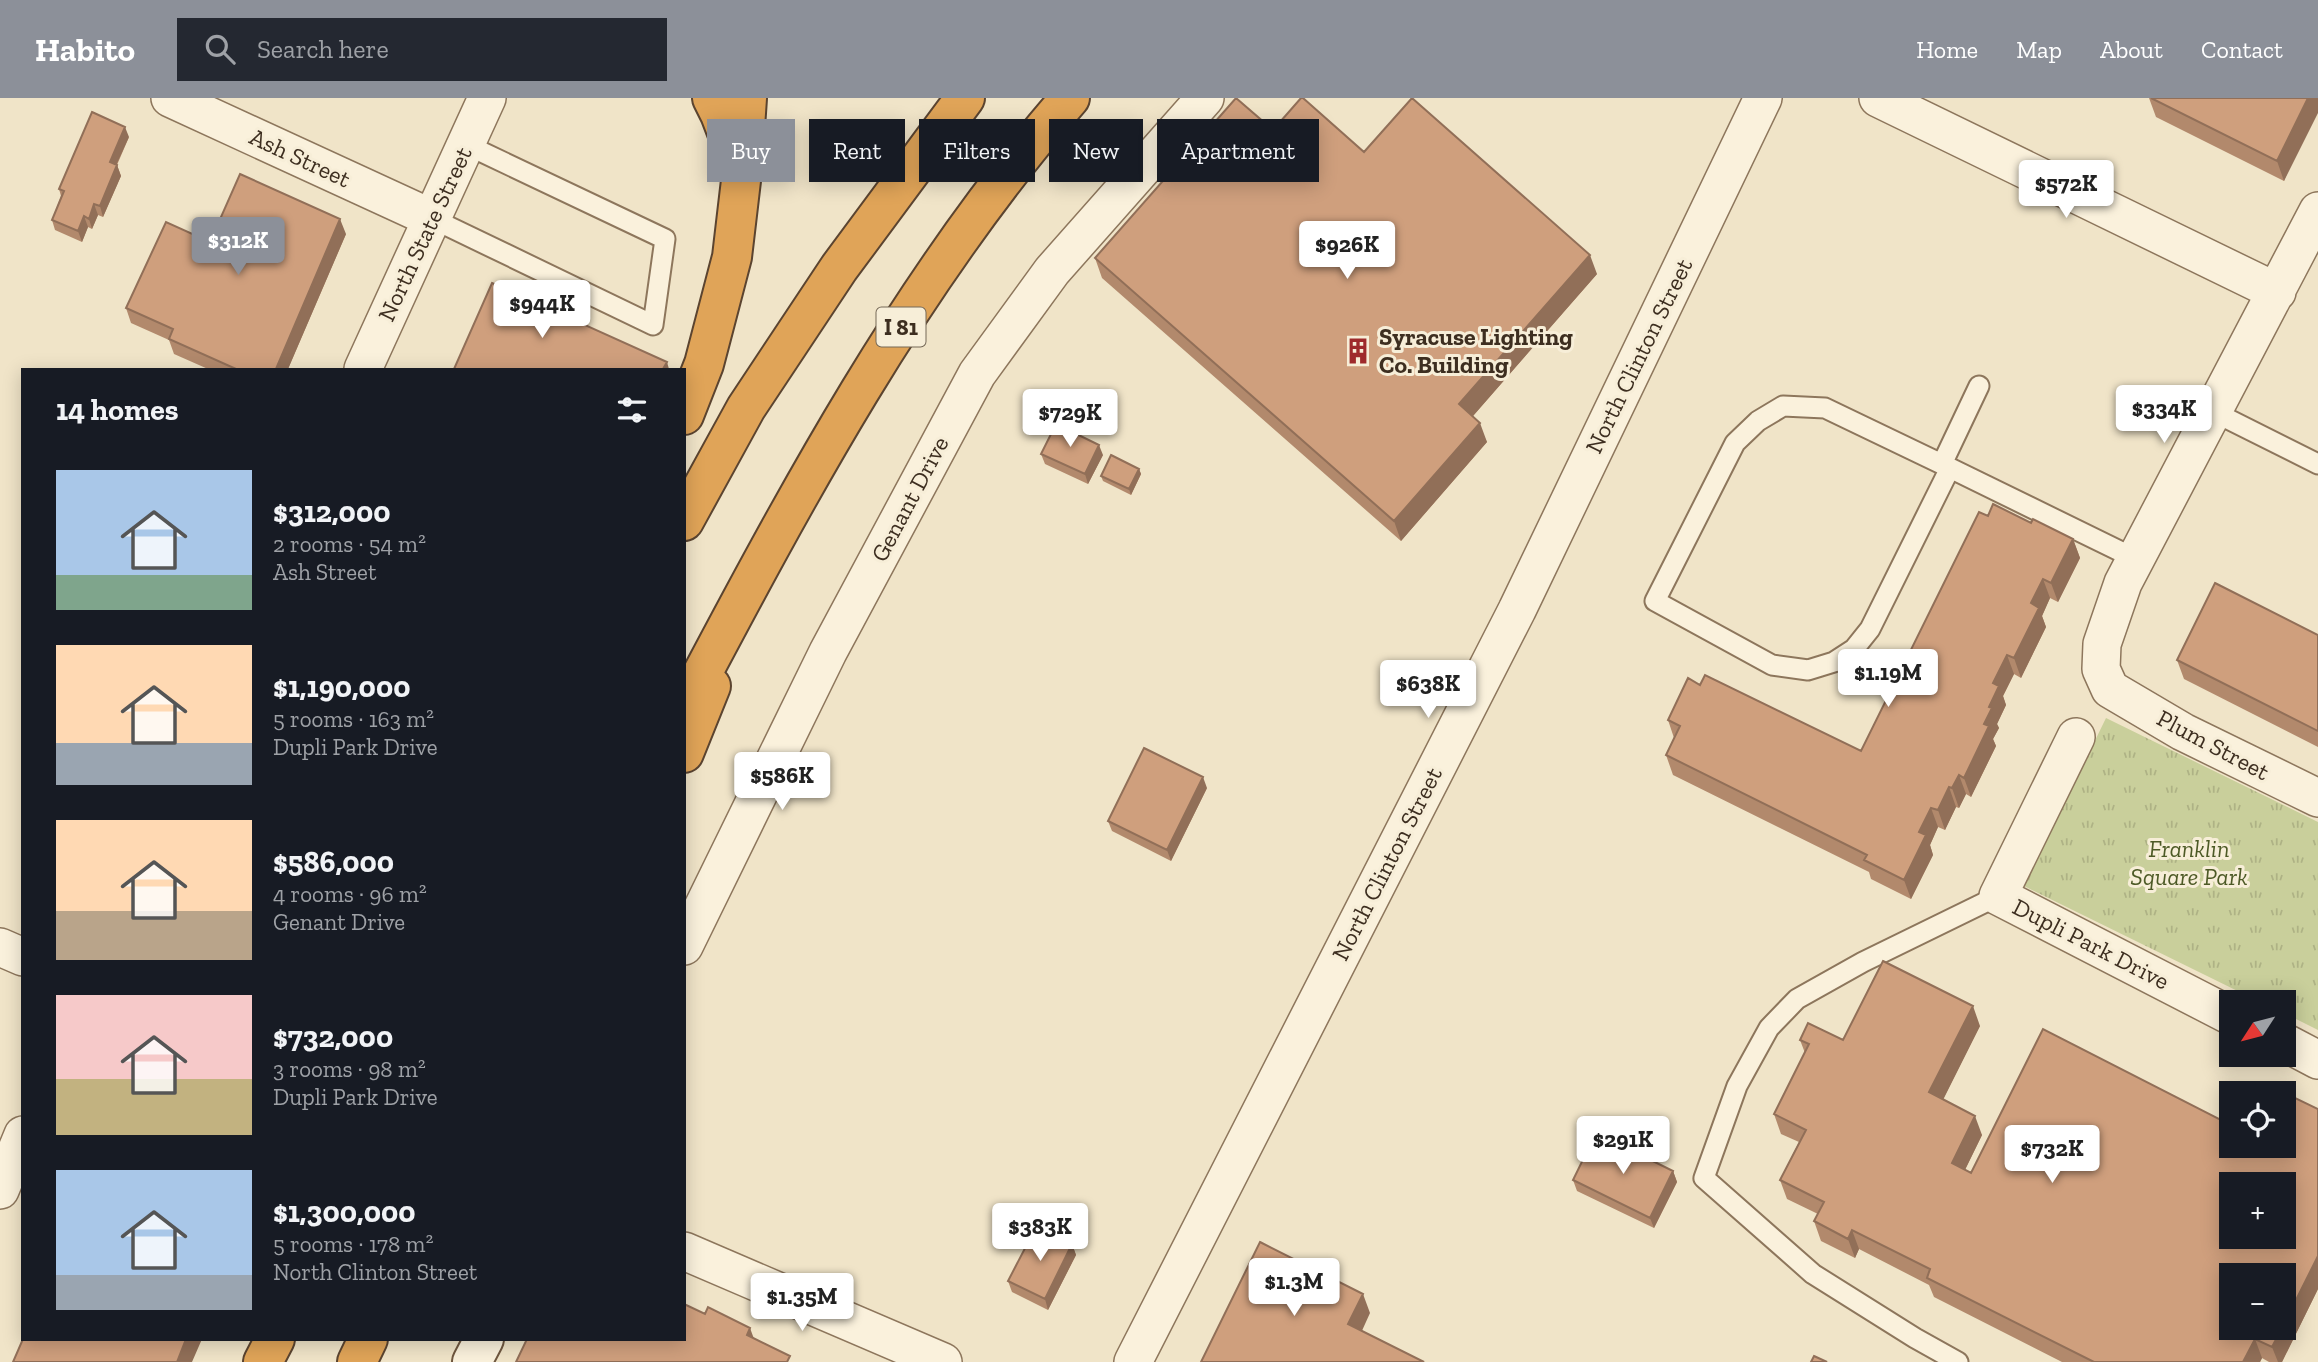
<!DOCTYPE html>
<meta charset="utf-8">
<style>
body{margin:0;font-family:"Zilla Slab",serif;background:#242831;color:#f1f3f6;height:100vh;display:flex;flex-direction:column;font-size:26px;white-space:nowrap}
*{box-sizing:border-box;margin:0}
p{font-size:23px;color:#9ea1a6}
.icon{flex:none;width:38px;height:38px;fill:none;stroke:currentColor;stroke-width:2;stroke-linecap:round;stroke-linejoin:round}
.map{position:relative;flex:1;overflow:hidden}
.side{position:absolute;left:21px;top:270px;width:665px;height:973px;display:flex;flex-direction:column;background:#171b24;border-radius:0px;box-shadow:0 4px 18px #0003}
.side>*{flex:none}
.top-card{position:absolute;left:707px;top:21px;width:665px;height:63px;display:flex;gap:14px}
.needle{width:46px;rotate:234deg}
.controls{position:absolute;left:2219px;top:892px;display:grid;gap:14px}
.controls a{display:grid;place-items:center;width:77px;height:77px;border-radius:0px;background:#171b24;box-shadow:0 4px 18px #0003;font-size:35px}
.price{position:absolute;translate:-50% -60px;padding:0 16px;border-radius:7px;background:#fff;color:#222;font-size:23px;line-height:46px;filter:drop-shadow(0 2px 4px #0008)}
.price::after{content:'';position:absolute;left:50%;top:42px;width:21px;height:16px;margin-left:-10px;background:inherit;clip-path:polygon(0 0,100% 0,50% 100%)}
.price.selected{background:#8c9099;color:#fff}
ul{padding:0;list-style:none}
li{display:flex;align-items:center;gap:21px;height:175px;padding:0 35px}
li span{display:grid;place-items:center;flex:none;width:196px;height:140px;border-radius:0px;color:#555}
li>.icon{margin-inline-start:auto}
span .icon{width:84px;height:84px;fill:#fffc;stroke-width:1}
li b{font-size:30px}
h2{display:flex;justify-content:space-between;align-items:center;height:84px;padding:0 35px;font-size:30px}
.pill{padding:0 24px;border-radius:0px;background:#171b24;box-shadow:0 4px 18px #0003;font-size:24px;line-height:63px}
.pill.selected{background:#8c9099;color:#fff}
header{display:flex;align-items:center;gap:42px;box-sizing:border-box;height:98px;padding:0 35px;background:#8c9099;color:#fff}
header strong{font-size:33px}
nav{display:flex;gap:38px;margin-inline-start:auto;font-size:24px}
.search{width:490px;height:63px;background:#242831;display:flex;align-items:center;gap:18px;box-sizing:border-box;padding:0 24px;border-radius:0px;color:#9ea1a6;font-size:26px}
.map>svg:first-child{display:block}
.park{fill:url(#park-tufts)}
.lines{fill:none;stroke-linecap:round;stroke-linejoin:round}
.service-casing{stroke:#8d765c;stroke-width:23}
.minor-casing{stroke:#8d765c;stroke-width:40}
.secondary-casing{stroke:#6f573f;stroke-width:42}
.motorway-casing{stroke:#5b4430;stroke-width:42}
.service{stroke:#faf1dc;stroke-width:19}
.minor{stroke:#faf1dc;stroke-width:37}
.secondary{stroke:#faf1dc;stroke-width:38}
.motorway{stroke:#e0a458;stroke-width:38}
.wall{fill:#b2896c}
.shaded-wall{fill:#916f58}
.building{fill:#cf9f7d;stroke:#916f58;stroke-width:2;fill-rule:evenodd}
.labels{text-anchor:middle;stroke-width:6;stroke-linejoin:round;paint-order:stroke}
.shield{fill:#f7eed8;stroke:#756857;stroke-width:2}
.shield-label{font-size:23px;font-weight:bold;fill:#3d2e20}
.street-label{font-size:24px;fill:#3d2e20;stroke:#f7eed8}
.poi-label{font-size:24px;font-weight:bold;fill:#3d2e20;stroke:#f7eed8;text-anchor:start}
.park-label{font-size:24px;font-style:italic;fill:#4d5a26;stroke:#f7eed8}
</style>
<header>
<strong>Habito</strong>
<div class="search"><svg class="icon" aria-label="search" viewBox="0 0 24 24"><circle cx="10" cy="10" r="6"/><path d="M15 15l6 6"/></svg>Search here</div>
<nav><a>Home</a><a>Map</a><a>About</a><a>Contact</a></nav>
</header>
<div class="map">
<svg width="2318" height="1264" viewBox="0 0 2318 1264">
<defs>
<pattern id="park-tufts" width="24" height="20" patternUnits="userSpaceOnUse" patternTransform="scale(1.75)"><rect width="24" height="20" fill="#c9cf9b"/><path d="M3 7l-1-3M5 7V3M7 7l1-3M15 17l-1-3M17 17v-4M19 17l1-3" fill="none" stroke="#aeb285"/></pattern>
</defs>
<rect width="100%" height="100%" fill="#f0e4c8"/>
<path class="park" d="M 2106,620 L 2318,724 L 2318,932 L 2284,915 L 2284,905 L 2262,905 L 2024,788 Z"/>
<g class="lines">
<g class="service-casing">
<path id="service" d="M 431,120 L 653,227 L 665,141 L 465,46
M 2214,314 L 2318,366
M 1942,366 L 1979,288
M 1950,370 L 1825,310 L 1783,308 L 1758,323 L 1735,345 L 1655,503 L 1772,567 L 1808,572 L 1834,564 L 1854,551 L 1870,531 L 1950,370 L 2136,461
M 1958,1264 L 1915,1240 L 1813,1176 L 1704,1080 L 1737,988 L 1769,930 L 1797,901 L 1863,864 L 1998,798"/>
</g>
<g class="minor-casing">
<path id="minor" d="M 170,0 L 431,120
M 1878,0 L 2277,194
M 2318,113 L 2123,485 L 2102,546 L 2101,571 L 2110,591 L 2183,634 L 2318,700
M 363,271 L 487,0
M 2076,639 L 1998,798 L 2231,918
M 684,848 L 828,554 L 977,276 L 1052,173 L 1205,0
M 0,849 L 23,859
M 2284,944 L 2318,962
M 0,1092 L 23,1037
M 684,1153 L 943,1264
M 1133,1264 L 1517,512 L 1763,0"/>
</g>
<g class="secondary-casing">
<path id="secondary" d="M 472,1264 L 484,1241"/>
</g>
<g class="motorway-casing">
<path id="motorway" d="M 712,0 L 720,16 L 738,63
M 684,317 L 704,266 L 732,159 L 742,74 L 747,0
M 684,423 L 746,310 L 839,170 L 965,0
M 684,610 C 796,398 911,182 1070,0
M 684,655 L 711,588
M 263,1264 L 275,1241
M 357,1264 L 368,1241"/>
</g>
<use href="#service" class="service"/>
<use href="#minor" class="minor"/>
<use href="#secondary" class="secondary"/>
<use href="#motorway" class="motorway"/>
</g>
<path class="wall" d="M 2149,0 L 2318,0 L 2284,83 L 2156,19 Z
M 1273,32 L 1364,54 L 1597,176 L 1473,318 L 1487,344 L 1401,443 L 1102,180 L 1095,160 Z
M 129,39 L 117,67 L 121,78 L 103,119 L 98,117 L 92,131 L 88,129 L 82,144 L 55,132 L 52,122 L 61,98 L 59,91 Z
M 346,136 L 288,271 L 208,271 L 174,256 L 169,242 L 131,225 L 126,210 L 210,144 Z
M 1041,356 L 1103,357 L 1088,386 L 1045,366 Z
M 1139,371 L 1141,376 L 1131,397 L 1103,383 L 1101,378 Z
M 1988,418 L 2031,425 L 2073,441 L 2080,460 L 2058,504 L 2050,500 L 2042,518 L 2046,529 L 2021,580 L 2014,576 L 2003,598 L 2006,607 L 1997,626 L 1999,630 L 1993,641 L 1996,648 L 1971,699 L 1966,696 L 1959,710 L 1956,709 L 1945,732 L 1938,729 L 1930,747 L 1933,757 L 1911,801 L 1871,781 L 1869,774 L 1673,677 L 1666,657 L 1674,640 L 1668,622 L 1700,587 L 1861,653 Z
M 2318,537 L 2318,649 L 2184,581 L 2177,562 Z
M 1207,690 L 1171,763 L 1112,733 L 1108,723 Z
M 1980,928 L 1943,1001 L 1982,1037 L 1965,1072 L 1971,1075 L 2318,1191 L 2282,1264 L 2269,1264 L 2262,1260 L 2260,1264 L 2062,1264 L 1934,1199 L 1929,1187 L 1859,1151 L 1855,1160 L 1821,1143 L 1814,1123 L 1818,1116 L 1787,1101 L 1780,1082 L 1799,1044 L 1781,1036 L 1774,1016 L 1805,955 L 1800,942 L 1843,942 Z
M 1673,1073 L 1677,1084 L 1654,1130 L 1577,1093 L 1573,1082 Z
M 1072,1146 L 1076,1157 L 1048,1212 L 1012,1194 L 1008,1183 Z"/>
<path class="shaded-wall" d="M 2308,0 L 2318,0 L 2318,15 L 2284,83 L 2277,63 Z
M 125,29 L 129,39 L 113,74 L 110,64 Z
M 117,67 L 121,78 L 103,119 L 100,108 Z
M 94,106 L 98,117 L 92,131 L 89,121 Z
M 84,118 L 88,129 L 82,144 L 78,133 Z
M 340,121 L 346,136 L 288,271 L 276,271 Z
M 1590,157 L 1597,176 L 1466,326 L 1459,306 Z
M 667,264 L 669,271 L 663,271 Z
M 1480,325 L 1487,344 L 1401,443 L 1394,423 Z
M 1099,347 L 1103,357 L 1088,386 L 1085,376 Z
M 1139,371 L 1141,376 L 1131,397 L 1129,391 Z
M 2073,441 L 2080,460 L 2058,504 L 2051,485 Z
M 2043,481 L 2050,500 L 2042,518 L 2046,529 L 2021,580 L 2014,560 L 2031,505 Z
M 2007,557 L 2014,576 L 2003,598 L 2006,607 L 1997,626 L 1999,630 L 1993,641 L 1996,648 L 1971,699 L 1964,680 L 1984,626 L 1989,609 L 1993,585 Z
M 1959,677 L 1966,696 L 1959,710 L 1952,690 Z
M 1203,679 L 1207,690 L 1171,763 L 1167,752 Z
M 1949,689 L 1956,709 L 1945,732 L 1938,712 Z
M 1931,710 L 1938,729 L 1930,747 L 1933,757 L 1911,801 L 1904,782 L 1919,734 Z
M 1973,908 L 1980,928 L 1937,1014 L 1929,994 Z
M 1975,1018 L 1982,1037 L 1959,1084 L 1952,1065 Z
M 1673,1073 L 1677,1084 L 1654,1130 L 1650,1120 Z
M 1852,1132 L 1859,1151 L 1855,1160 L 1848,1141 Z
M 1072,1146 L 1076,1157 L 1048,1212 L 1045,1201 Z
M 2318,1158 L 2318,1191 L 2282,1264 L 2278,1264 L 2272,1249 L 2282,1230 L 2284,1230 L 2284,1226 Z
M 1363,1196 L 1370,1215 L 1356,1246 L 1348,1226 Z
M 750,1230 L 757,1249 L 747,1237 Z
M 186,1241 L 202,1241 L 192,1264 L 177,1264 Z
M 2255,1241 L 2262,1260 L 2260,1264 L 2243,1264 Z"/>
<path class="building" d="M 1236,0 L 1273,32 L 1301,0 L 1303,0 L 1364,54 L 1412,0 L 1590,157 L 1459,306 L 1480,325 L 1394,423 L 1095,160 Z
M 2151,0 L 2308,0 L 2277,63 Z
M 92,14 L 125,29 L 110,64 L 117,67 L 100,108 L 94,106 L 89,121 L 84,118 L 78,133 L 52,122 L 64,93 L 59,91 Z
M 240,76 L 340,121 L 276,271 L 236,271 L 169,241 L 173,231 L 126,210 L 166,124 L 210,144 Z
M 492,185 L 667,264 L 663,271 L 454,271 Z
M 1056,326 L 1099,347 L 1085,376 L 1041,356 Z
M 1111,357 L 1139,371 L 1129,391 L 1101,378 Z
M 1993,406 L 2031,425 L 2033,421 L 2073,441 L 2051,485 L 2043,481 L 2031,505 L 2039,510 L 2014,560 L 2007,557 L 1993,585 L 1999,588 L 1989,609 L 1992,610 L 1984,626 L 1989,628 L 1964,680 L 1959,677 L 1952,690 L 1949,689 L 1938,712 L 1931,710 L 1919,734 L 1926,737 L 1904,782 L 1864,762 L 1867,757 L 1666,657 L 1680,628 L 1668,622 L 1688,580 L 1700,587 L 1705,577 L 1861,653 L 1979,414 L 1988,418 Z
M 2215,485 L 2318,537 L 2318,633 L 2177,562 Z
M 1144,650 L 1203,679 L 1167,752 L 1108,723 Z
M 1883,863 L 1973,908 L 1929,994 L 1975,1018 L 1952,1065 L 1971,1075 L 2043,931 L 2231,1027 L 2231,1048 L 2284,1048 L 2284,1008 L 2289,997 L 2318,1011 L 2318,1158 L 2284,1226 L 2284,1178 L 2231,1178 L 2231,1230 L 2282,1230 L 2272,1249 L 2255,1241 L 2243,1264 L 2094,1264 L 1927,1180 L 1930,1171 L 1852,1132 L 1848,1141 L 1814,1123 L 1824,1104 L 1780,1082 L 1806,1032 L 1774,1016 L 1809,946 L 1800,942 L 1808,925 L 1843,942 ZM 2231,1087 L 2284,1087 L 2284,1139 L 2231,1139 Z
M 1596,1035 L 1673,1073 L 1650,1120 L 1573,1082 Z
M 1036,1129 L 1072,1146 L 1045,1201 L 1008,1183 Z
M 1260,1144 L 1363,1196 L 1348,1226 L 1424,1264 L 1201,1264 Z
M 684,1206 L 705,1216 L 708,1209 L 750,1230 L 747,1237 L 790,1258 L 787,1264 L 516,1264 L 527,1241 L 684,1241 Z
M 23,1241 L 186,1241 L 177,1264 L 13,1264 Z
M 1814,1258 L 1827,1264 L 1811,1264 Z"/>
<defs>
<g id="building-bare" transform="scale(2.1)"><path d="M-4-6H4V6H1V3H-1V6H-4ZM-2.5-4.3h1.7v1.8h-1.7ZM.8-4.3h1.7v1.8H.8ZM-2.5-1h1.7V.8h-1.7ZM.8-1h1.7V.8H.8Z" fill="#9e2a2b" stroke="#f7eed8" stroke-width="2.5" paint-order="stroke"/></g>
</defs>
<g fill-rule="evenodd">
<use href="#building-bare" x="1358" y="253"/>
</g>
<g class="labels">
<rect class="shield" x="876.5" y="209.5" width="49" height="39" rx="5"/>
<g class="shield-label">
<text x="901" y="237">I 81</text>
</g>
<g class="street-label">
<text transform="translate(300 60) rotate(25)" y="8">Ash Street</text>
<text transform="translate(425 136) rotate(-65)" y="8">North State Street</text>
<text transform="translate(1639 258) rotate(-64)" y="8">North Clinton Street</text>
<text transform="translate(910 401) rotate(-62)" y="8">Genant Drive</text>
<text transform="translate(2213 647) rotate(28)" y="8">Plum Street</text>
<text transform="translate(1387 766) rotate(-63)" y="8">North Clinton Street</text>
<text transform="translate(2091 846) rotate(27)" y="8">Dupli Park Drive</text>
</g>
<g class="poi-label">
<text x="1379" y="247">Syracuse Lighting<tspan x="1379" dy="28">Co. Building</tspan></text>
</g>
<g class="park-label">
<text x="2189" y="759">Franklin<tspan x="2189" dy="28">Square Park</tspan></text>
</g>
</g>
</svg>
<div class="controls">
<a><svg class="needle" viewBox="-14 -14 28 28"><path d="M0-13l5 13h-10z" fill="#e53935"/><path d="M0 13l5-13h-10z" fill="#9ea1a6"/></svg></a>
<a><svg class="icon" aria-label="locate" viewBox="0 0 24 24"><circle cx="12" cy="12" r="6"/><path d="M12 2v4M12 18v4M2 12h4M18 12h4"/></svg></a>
<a>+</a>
<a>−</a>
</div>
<b class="price" style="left:2066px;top:122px">$572K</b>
<b class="price selected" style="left:238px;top:179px">$312K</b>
<b class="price" style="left:1347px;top:183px">$926K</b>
<b class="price" style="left:542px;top:242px">$944K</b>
<b class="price" style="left:2164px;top:347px">$334K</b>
<b class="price" style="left:1070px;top:351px">$729K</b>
<b class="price" style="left:1888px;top:611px">$1.19M</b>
<b class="price" style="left:1428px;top:622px">$638K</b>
<b class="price" style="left:782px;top:714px">$586K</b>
<b class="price" style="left:1623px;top:1078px">$291K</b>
<b class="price" style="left:2052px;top:1087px">$732K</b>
<b class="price" style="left:1040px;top:1165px">$383K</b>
<b class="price" style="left:1294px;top:1220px">$1.3M</b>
<b class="price" style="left:802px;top:1235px">$1.35M</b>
<div class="top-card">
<a class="pill selected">Buy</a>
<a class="pill">Rent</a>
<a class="pill">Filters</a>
<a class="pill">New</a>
<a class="pill">Apartment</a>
</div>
<section class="side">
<h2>14 homes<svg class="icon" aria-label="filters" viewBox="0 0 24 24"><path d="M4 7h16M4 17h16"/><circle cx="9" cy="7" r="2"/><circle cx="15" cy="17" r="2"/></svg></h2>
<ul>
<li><span style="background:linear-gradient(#a9c7e8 75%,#7fa58c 0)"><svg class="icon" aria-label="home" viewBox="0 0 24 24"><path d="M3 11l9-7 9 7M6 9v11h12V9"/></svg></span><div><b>$312,000</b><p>2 rooms · 54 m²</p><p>Ash Street</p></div></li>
<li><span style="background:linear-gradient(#ffd9b3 70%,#9aa5b1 0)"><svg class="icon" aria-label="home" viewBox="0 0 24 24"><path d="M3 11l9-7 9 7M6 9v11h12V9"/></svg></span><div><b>$1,190,000</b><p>5 rooms · 163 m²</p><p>Dupli Park Drive</p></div></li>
<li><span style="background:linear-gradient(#ffd9b3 65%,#b9a48a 0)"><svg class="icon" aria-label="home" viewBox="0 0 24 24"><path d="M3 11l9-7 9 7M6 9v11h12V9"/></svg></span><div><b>$586,000</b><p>4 rooms · 96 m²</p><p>Genant Drive</p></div></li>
<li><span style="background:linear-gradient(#f6c9c9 60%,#c2b280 0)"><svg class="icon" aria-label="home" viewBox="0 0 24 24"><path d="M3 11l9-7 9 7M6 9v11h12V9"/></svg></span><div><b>$732,000</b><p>3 rooms · 98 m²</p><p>Dupli Park Drive</p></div></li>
<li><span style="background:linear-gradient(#a9c7e8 75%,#9aa5b1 0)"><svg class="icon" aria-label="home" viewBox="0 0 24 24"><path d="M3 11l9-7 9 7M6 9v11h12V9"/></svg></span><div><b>$1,300,000</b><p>5 rooms · 178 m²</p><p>North Clinton Street</p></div></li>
</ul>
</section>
</div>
